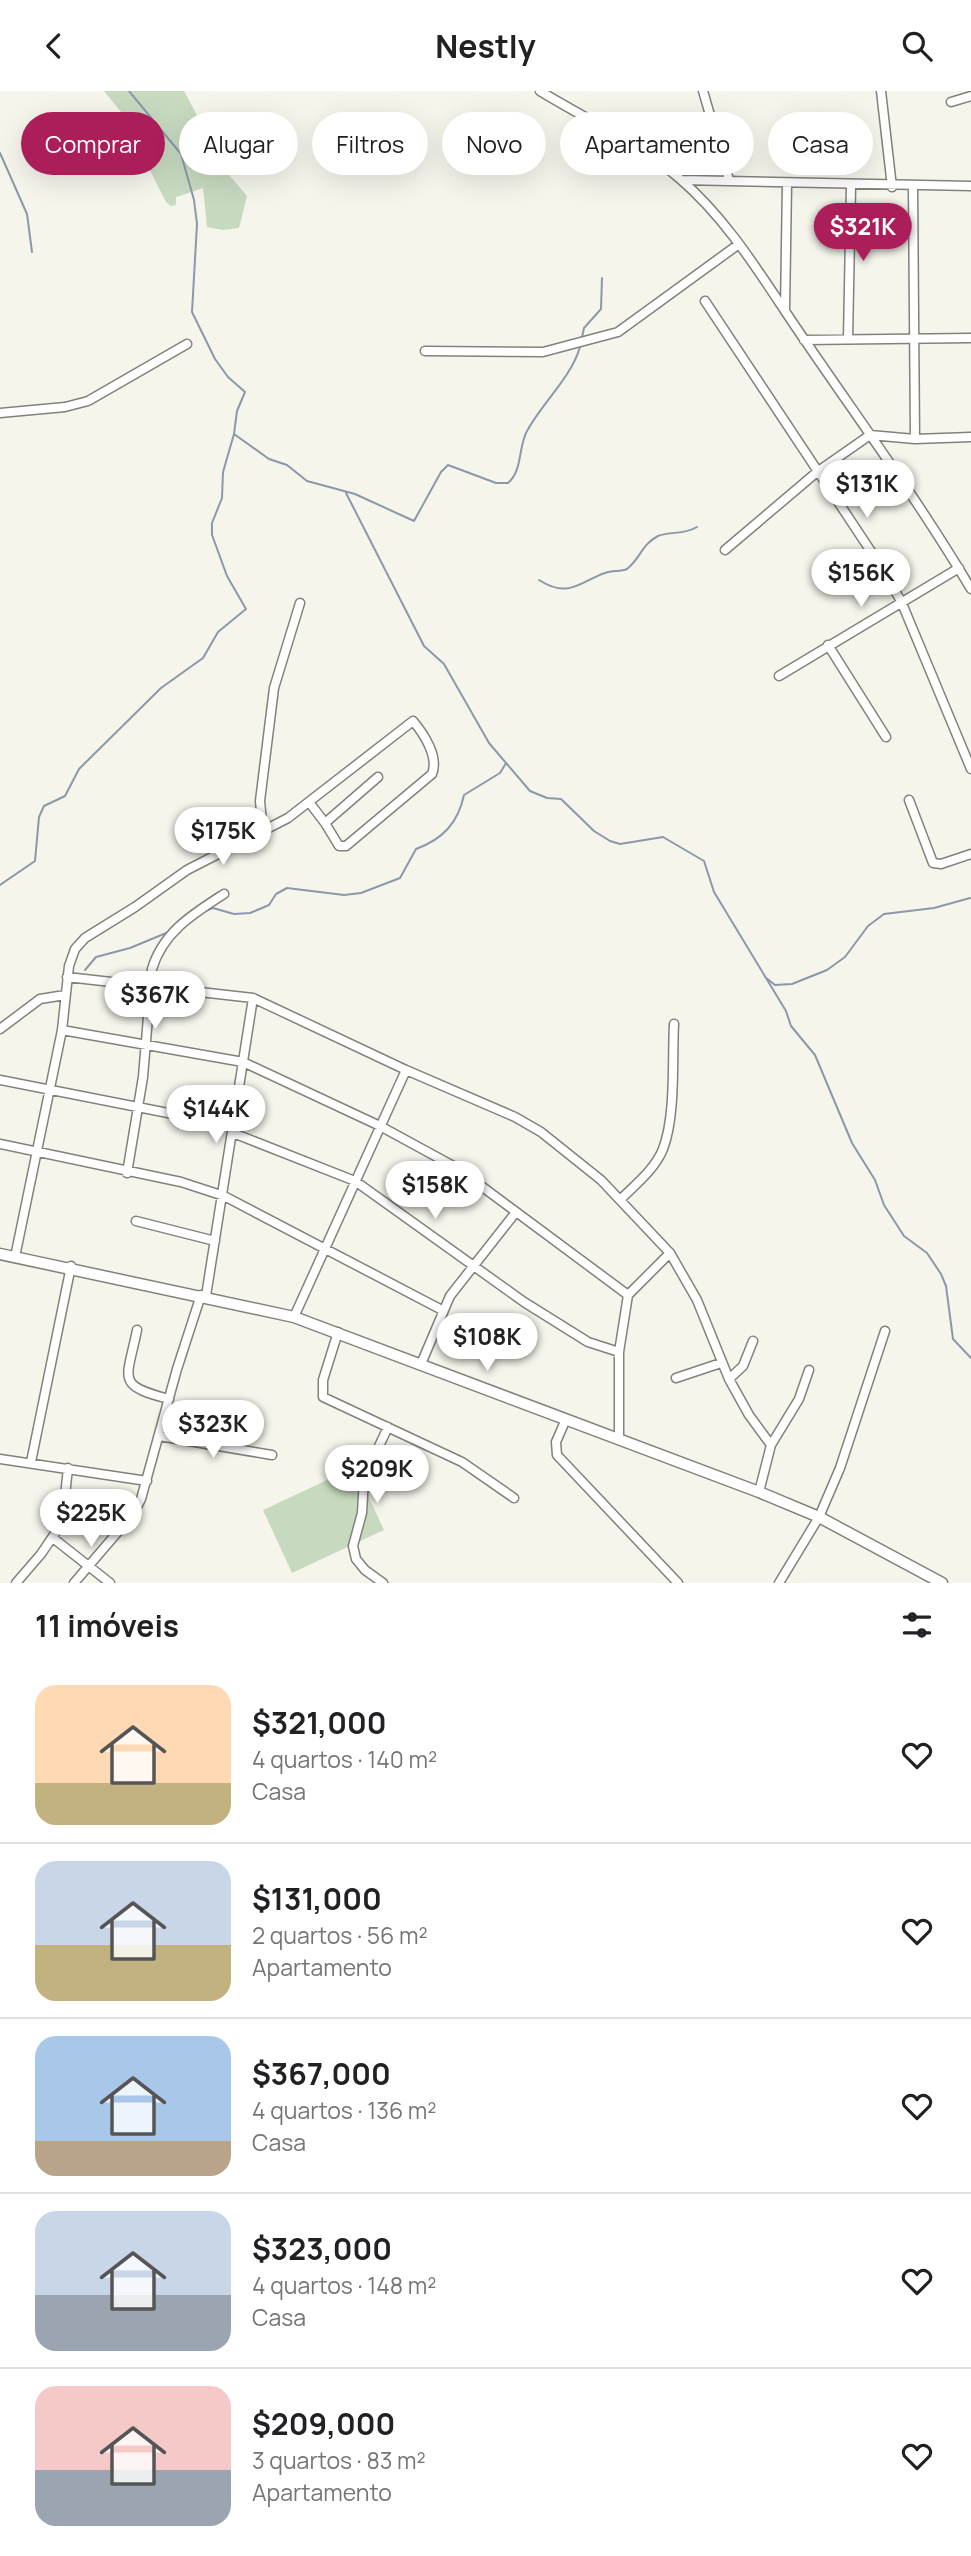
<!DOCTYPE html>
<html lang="pt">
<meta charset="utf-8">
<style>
body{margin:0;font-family:Manrope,sans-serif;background:#f2f2f2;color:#202124;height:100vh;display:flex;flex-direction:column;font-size:26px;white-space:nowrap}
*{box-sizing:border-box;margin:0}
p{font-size:23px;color:#757577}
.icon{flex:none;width:38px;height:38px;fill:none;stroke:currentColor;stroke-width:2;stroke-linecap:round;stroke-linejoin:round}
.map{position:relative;height:1492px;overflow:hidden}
.panel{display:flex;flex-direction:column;background:#fff;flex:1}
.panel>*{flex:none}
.guide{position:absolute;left:21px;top:21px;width:929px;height:63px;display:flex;gap:14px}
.price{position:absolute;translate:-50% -60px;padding:0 16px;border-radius:24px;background:#fff;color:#222;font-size:23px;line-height:46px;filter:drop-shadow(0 2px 4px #0008)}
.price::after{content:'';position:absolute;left:50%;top:42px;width:21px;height:16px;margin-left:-10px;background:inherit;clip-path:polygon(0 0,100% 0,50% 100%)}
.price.on{background:#ac1e5a;color:#fff}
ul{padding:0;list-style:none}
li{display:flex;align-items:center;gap:21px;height:175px;padding:0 35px}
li+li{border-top:2px solid #e0e0e0}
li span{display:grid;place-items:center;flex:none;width:196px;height:140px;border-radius:21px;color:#555}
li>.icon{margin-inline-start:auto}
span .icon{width:84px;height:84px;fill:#fffc;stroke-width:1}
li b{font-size:30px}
h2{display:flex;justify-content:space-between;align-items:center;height:84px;padding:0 35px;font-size:30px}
.chip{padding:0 24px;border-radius:32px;background:#fff;box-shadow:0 7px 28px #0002;font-size:24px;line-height:63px}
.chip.on{background:#ac1e5a;color:#fff}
header{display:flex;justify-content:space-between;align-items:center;height:91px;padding:0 35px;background:#fff;font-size:32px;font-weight:700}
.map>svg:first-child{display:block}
.green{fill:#c7dac0}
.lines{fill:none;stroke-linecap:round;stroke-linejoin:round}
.stream{stroke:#8c98aa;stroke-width:2}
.minor-casing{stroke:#83817a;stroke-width:11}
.tertiary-casing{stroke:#83817a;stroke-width:13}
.minor{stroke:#fff;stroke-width:8}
.tertiary{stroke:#fff;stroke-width:10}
</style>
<header><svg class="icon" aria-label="back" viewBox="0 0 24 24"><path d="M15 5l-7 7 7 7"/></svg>Nestly<svg class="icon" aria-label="search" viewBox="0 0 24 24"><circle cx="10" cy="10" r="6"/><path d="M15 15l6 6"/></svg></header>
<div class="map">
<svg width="971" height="1492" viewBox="0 0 971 1492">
<rect width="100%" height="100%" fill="#f6f5ec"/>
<path class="green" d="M 104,0 L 184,0 L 229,84 L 247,105 L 239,137 L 223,139 L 207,136 L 203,97 L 176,106 L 176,114 L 171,115 L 166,111 L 133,46 L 138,42 Z
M 355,1376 L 384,1439 L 292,1482 L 263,1419 Z"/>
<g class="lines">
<path class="stream" d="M 129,0 L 181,63 L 194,109 L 197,133 L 192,221 L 215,268 L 228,286 L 245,301 L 237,320 L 234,343 L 269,368 L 287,374 L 307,390 L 355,403 L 414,430 L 441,381 L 448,374 L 496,392 L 508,392 C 523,379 518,356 527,340 C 542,312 571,287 580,256
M 0,62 L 27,123 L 32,161
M 582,246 L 584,237 L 601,218 L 602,187
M 346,402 L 424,555 L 444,573 L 489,652 L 530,700 L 547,707 L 561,708 L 594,740 L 610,750 L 620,753 L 663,746 L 704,770 L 714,801 L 786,920 L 791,935 L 815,964 L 852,1052 L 875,1089 L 884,1114 L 904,1145 L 927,1162 L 941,1183 L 946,1195 L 953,1248 L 971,1267
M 539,489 C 569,508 579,491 605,482 C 613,479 620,481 627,478 C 640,468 642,453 658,445 C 671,440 684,444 697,436
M 0,794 L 35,770 L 39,726 L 44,715 L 65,705 L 79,678 L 161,597 L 203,567 L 218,541 L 246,518 L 227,485 L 212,444 L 212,432 L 222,407 L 223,381 L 234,343
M 205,820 L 213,817 L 234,823 L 250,822 L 269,814 L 276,803 L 287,797 L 344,804 L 361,802 L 400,787 L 416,758 C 443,748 458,732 464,704 L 500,682 L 506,672
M 85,879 L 96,866 L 130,857 L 171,840
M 765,886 L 775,894 L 792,893 L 827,879 L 845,866 L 868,835 L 884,823 L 934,817 L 970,807"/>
<g class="minor-casing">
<path id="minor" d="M 540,0 C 586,28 638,52 679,87 C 732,132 767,195 806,251 C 862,333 920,412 971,498
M 703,0 L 729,89
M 881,0 L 892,96
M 951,11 L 971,5
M 682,89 L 971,95
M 913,96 L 915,348
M 705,210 L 874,465 L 901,510 L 971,678
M 785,219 L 787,93
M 848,248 L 851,95
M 804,249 L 971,247
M 425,260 L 543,261 L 618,241 L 739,153
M 0,322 L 65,316 L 88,310 L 187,253
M 725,459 L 817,381 L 870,344 L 915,348 L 971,346
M 828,554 L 886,646
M 779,585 L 959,477
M 909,709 L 933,772 L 941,773 L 971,763
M 309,711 L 325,732 L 378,686
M 263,741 L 260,710 L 274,597 L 300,512
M 67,886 L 253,907 L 406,979 L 515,1026 L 541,1041 L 601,1089 L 670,1162 L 697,1209 L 729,1288 L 749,1324 L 771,1354
M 0,938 L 40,908 L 65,904
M 62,939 L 243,971 L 380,1035 L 457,1077 L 628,1204
M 0,989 L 234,1035
M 233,1042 L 355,1090 L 524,1211 L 588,1251 L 619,1261
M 0,1053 L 181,1091 L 224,1105 L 442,1219
M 127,1082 L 143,986 L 152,878 C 163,841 193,823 224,803
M 621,1108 C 636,1093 655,1078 663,1058 C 676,1024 672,969 674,933
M 136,1130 L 215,1150
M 15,1166 L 62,939 L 69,875 L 75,858 L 85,847 L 135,816 L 187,779 L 288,727 L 413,630 C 424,643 439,666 432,683 L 346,755 L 339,755 L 325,732
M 206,1205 L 253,907
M 294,1226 L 406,979
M 137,1239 C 127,1289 115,1294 169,1308
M 338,1241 L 323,1289 L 323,1306 L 462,1371 L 514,1407
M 421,1273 L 450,1205 L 516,1121
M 676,1287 L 721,1272
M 729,1288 L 743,1275 L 753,1250
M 566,1328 L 556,1351 L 557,1364 L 678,1492
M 159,1345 L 272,1364
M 619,1347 L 619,1261 L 628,1204 L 670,1162
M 0,1368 L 147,1390
M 31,1371 L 71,1175
M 759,1401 L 771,1354 L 799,1308 L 809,1279
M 53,1447 L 110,1492
M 16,1492 L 41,1463 L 62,1432 L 68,1377
M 74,1492 L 134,1422 L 141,1408 L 177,1278 L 201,1204
M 383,1492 L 365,1479 L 356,1468 L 353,1455 L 362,1422 L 364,1387 L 388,1336
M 779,1492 L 819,1426 L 840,1377 L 885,1240"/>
</g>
<g class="tertiary-casing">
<path id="tertiary" d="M 0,1163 L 294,1226 L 759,1401 L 819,1426 L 942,1492"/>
</g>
<use href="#minor" class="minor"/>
<use href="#tertiary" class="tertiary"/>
</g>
</svg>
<b class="price on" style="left:863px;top:172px">$321K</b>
<b class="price" style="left:867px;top:429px">$131K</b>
<b class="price" style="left:861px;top:518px">$156K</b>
<b class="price" style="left:223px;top:776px">$175K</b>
<b class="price" style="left:155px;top:940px">$367K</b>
<b class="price" style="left:216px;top:1054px">$144K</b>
<b class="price" style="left:435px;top:1130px">$158K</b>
<b class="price" style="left:487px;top:1282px">$108K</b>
<b class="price" style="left:213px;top:1369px">$323K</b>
<b class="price" style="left:377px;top:1414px">$209K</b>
<b class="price" style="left:91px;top:1458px">$225K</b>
<div class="guide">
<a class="chip on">Comprar</a>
<a class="chip">Alugar</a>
<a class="chip">Filtros</a>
<a class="chip">Novo</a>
<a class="chip">Apartamento</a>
<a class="chip">Casa</a>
</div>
</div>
<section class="panel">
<h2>11 imóveis<svg class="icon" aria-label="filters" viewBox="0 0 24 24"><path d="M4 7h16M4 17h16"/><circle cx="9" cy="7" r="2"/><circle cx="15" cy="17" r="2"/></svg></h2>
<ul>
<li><span style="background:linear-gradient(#ffd9b3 70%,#c2b280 0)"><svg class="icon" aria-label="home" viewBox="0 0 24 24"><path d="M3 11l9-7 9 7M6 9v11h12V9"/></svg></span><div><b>$321,000</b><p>4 quartos · 140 m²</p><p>Casa</p></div><svg class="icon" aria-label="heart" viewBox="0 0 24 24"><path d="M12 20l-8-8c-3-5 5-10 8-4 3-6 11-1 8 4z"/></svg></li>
<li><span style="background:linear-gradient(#c9d6e8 60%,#c2b280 0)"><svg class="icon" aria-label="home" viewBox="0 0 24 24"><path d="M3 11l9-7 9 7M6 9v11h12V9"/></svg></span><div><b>$131,000</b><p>2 quartos · 56 m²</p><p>Apartamento</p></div><svg class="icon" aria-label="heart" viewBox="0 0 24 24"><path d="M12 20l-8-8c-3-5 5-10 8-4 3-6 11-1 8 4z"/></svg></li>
<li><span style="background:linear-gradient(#a9c7e8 75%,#b9a48a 0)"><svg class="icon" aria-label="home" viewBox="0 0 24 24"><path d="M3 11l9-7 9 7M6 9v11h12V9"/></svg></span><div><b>$367,000</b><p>4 quartos · 136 m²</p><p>Casa</p></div><svg class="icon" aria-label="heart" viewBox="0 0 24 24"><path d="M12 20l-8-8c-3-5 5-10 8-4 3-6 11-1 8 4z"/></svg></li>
<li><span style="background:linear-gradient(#c9d6e8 60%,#9aa5b1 0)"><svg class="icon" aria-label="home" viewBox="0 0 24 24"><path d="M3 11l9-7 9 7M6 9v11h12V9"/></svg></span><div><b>$323,000</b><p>4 quartos · 148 m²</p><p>Casa</p></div><svg class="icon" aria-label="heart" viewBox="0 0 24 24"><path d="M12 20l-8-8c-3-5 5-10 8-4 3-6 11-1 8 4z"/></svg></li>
<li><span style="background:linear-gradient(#f6c9c9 60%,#9aa5b1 0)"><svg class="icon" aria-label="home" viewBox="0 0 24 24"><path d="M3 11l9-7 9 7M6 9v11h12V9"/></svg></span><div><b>$209,000</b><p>3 quartos · 83 m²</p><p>Apartamento</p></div><svg class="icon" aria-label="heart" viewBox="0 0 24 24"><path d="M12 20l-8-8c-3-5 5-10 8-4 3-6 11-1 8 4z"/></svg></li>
</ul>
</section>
